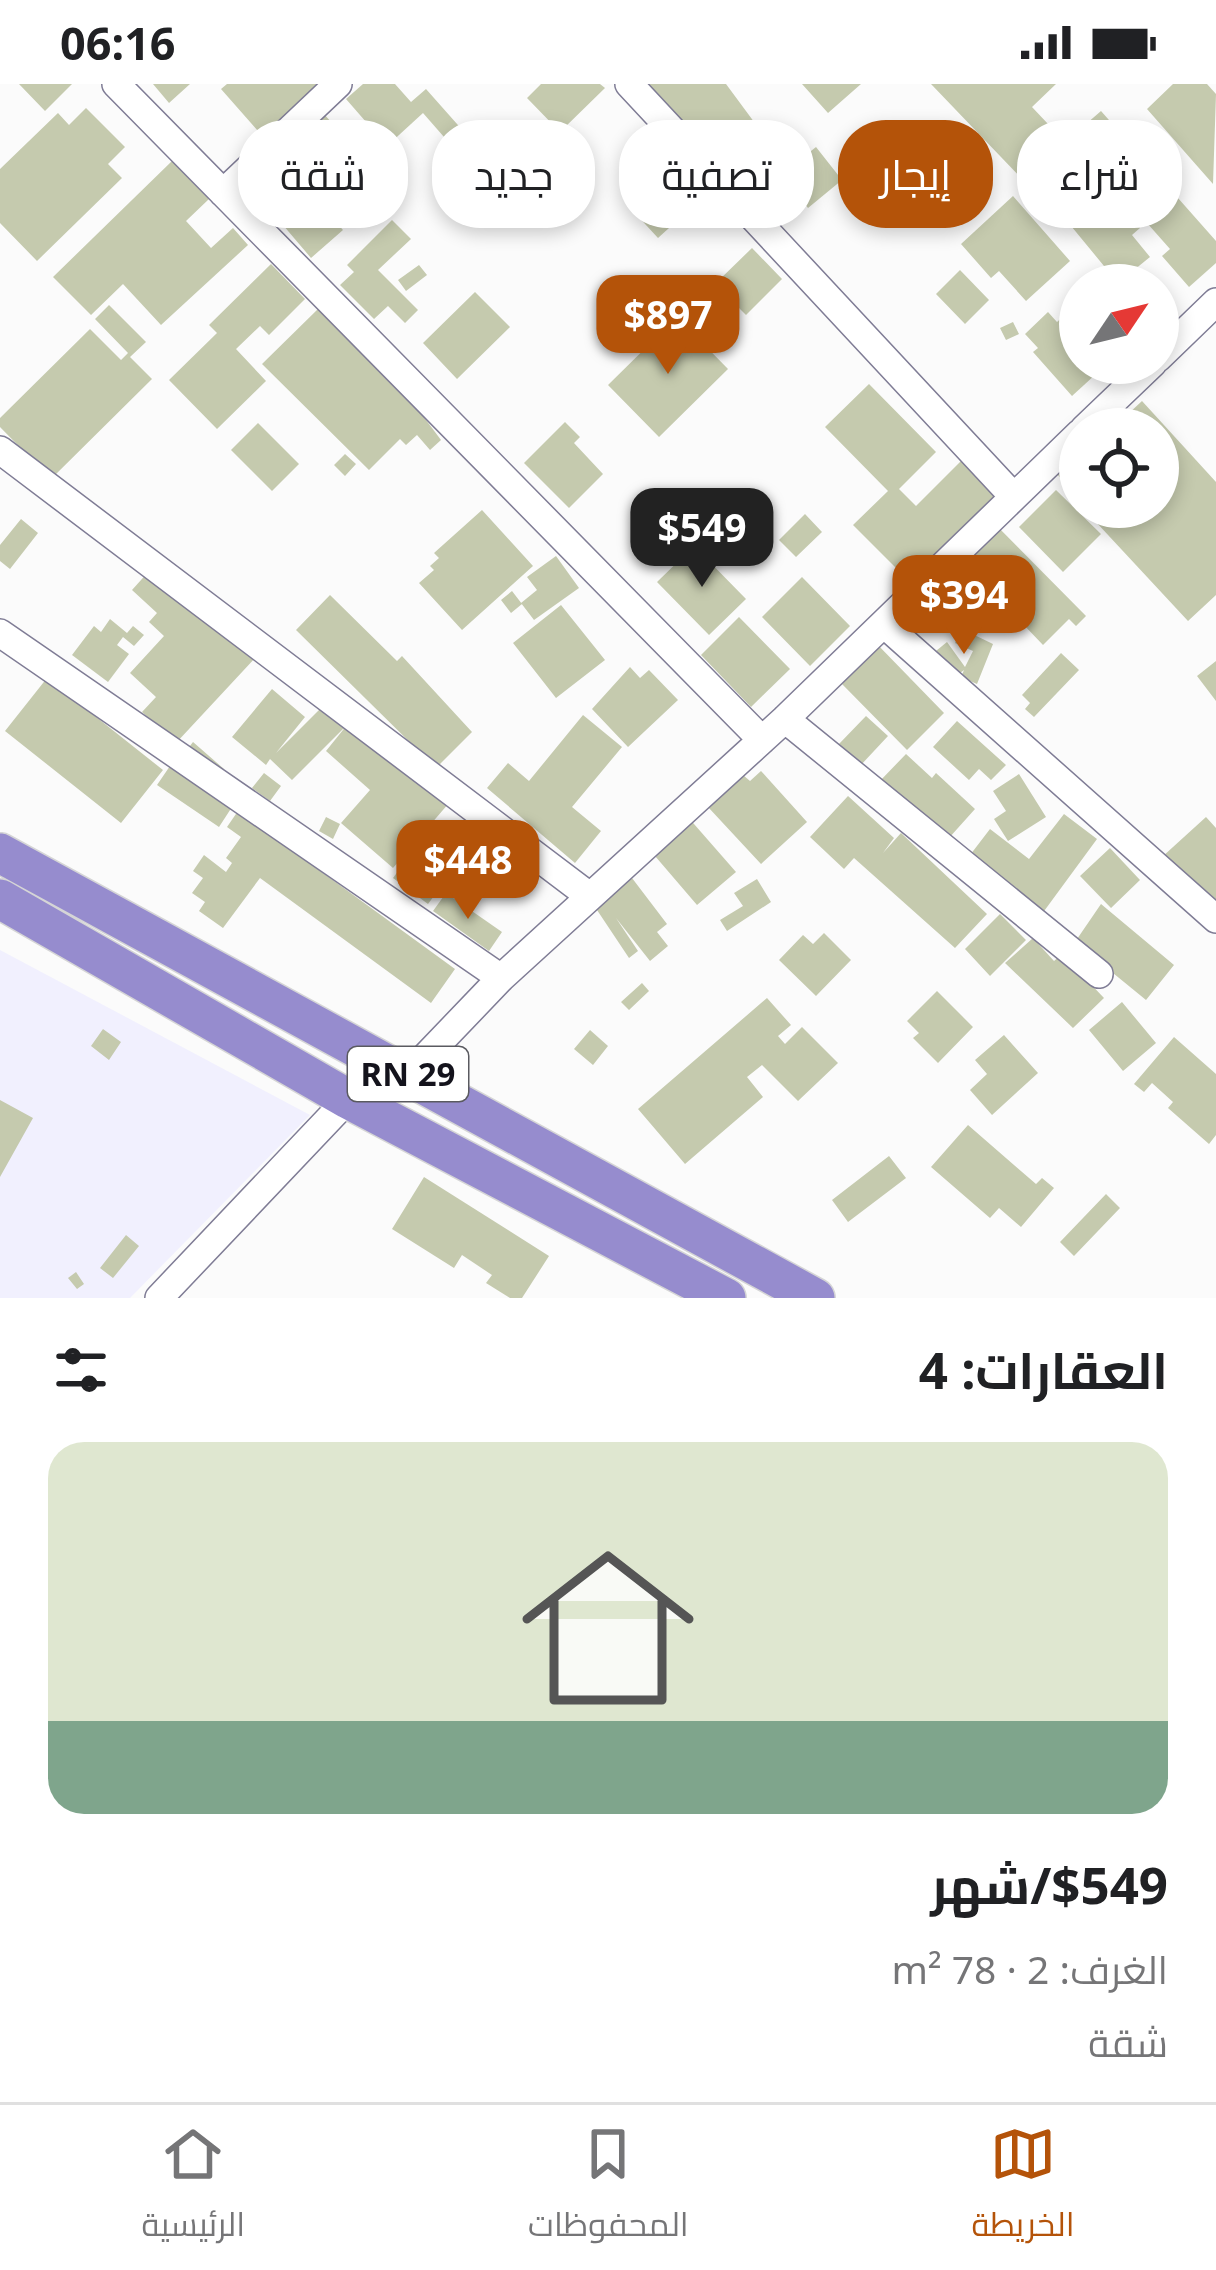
<!DOCTYPE html>
<html lang="ar">
<meta charset="utf-8">
<style>
body{margin:0;font-family:"Noto Sans",Cairo,sans-serif;background:#f2f2f2;color:#202124;direction:rtl;height:100vh;display:flex;flex-direction:column;font-size:45px;white-space:nowrap}
*{box-sizing:border-box;margin:0}
p{font-size:39px;color:#757577}
.icon{flex:none;width:66px;height:66px;fill:none;stroke:currentColor;stroke-width:2;stroke-linecap:round;stroke-linejoin:round}
.map{position:relative;height:1214px;overflow:hidden;direction:ltr}
.side{display:flex;flex-direction:column;background:#fff;flex:1}
.side>*{flex:none}
.hud{position:absolute;left:36px;top:36px;width:1146px;height:108px;direction:rtl;display:flex;gap:24px}
.needle{width:78px;rotate:55deg}
.buttons{position:absolute;left:1059px;top:180px;display:grid;gap:24px}
.buttons a{display:grid;place-items:center;width:120px;height:120px;border-radius:50%;background:#fff;box-shadow:0 6px 18px #0003;font-size:60px}
.price{position:absolute;translate:-50% -102px;padding:0 27px;border-radius:24px;background:#b45309;color:#fff;font-size:39px;line-height:78px;filter:drop-shadow(0 3px 6px #0008)}
.price::after{content:'';position:absolute;left:50%;top:72px;width:36px;height:27px;margin-left:-18px;background:inherit;clip-path:polygon(0 0,100% 0,50% 100%)}
.price.selected{background:#222;color:#fff}
ul{padding:0;list-style:none}
li{display:grid;align-content:center;gap:24px;height:636px;padding:0 48px}
li+li{border-top:3px solid #e0e0e0}
li span{display:grid;place-items:center;height:372px;border-radius:36px;color:#555}
li>.icon{margin-inline-start:auto}
span .icon{width:216px;height:216px;fill:#fffc;stroke-width:1}
li b{font-size:51px}
h2{display:flex;justify-content:space-between;align-items:center;height:144px;padding:0 48px;font-size:51px}
.chip{padding:0 42px;border-radius:48px;background:#fff;box-shadow:0 6px 18px #0003;font-size:42px;line-height:108px}
.chip.selected{background:#b45309;color:#fff}
.status{display:flex;justify-content:space-between;align-items:center;height:84px;padding:0 60px;background:#fff;direction:ltr}
.status svg{height:33px;fill:currentColor}
.menu{display:flex;justify-content:space-around;align-items:center;height:168px;border-top:3px solid #e0e0e0;background:#fff;font-size:33px;color:#757577}
.menu a{display:grid;justify-items:center;gap:6px}
.menu .selected{color:#b45309}
.map>svg:first-child{display:block}
.built{fill:#f1f0fe}
.building{fill:#c5caae}
.lines{fill:none;stroke-linecap:round;stroke-linejoin:round}
.minor-casing{stroke:#7f7c95;stroke-width:30}
.highway-casing{stroke:#d5d5d6;stroke-width:42}
.minor{stroke:#fff;stroke-width:27}
.highway{stroke:#968cce;stroke-width:39}
.labels{text-anchor:middle;stroke-width:9;stroke-linejoin:round;paint-order:stroke}
.shield{fill:#fff;stroke:#5a5a60;stroke-width:3}
.shield-label{font-size:33px;font-weight:bold;fill:#14131c}
</style>
<div class="status"><b>06:16</b><svg viewBox="0 0 49 12"><path d="M0 12V9h3v3zM5 12V6h3v6zM10 12V3h3v9zM15 12V0h3v12zM26 1h20v11H26zM47 4h2v5h-2z"/></svg></div>
<div class="map">
<svg width="1216" height="1214" viewBox="0 0 1216 1214">
<rect width="100%" height="100%" fill="#fbfbfb"/>
<path class="built" d="M 0,866 L 310,1031 L 130,1214 L 0,1214 Z"/>
<path class="building" d="M 19,0 L 72,0 L 45,27 Z
M 153,0 L 190,0 L 169,19 Z
M 227,0 L 320,0 L 310,15 L 345,53 L 317,80 L 280,41 L 265,55 L 221,5 Z
M 363,0 L 395,0 L 411,18 L 426,5 L 465,49 L 451,61 L 423,29 L 387,62 L 346,15 Z
M 541,0 L 600,0 L 605,4 L 560,48 L 527,14 Z
M 640,0 L 726,0 L 760,46 L 722,78 L 692,40 L 681,50 Z
M 802,0 L 861,0 L 828,29 Z
M 931,0 L 1056,0 L 1032,23 L 1065,58 L 1024,97 Z
M 1173,0 L 1207,0 L 1216,10 L 1213,100 L 1147,25 Z
M 86,24 L 125,63 L 108,80 L 122,94 L 37,177 L 0,139 L 0,85 L 58,29 L 69,41 Z
M 1101,27 L 1216,157 L 1216,179 L 1189,203 L 1162,172 L 1170,165 L 1071,53 Z
M 770,47 L 796,79 L 816,63 L 842,96 L 808,124 L 783,92 L 744,123 L 717,89 Z
M 172,77 L 209,115 L 186,137 L 211,164 L 233,144 L 248,161 L 161,241 L 123,200 L 91,231 L 53,193 Z
M 1067,80 L 1114,138 L 1127,127 L 1140,144 L 1132,151 L 1150,173 L 1118,199 L 1039,103 Z
M 676,88 L 701,115 L 658,154 L 634,128 Z
M 308,107 L 343,146 L 311,174 L 277,134 Z
M 1013,112 L 1070,177 L 1026,217 L 999,187 L 991,194 L 961,160 Z
M 392,136 L 411,155 L 378,186 L 418,226 L 405,239 L 388,222 L 374,235 L 340,201 L 354,188 L 347,181 Z
M 752,164 L 782,195 L 746,231 L 715,200 Z
M 271,180 L 305,215 L 269,251 L 260,242 L 236,265 L 266,297 L 217,345 L 169,296 L 217,249 L 209,241 Z
M 419,181 L 427,191 L 406,207 L 398,196 Z
M 960,186 L 989,216 L 965,240 L 936,210 Z
M 475,208 L 510,243 L 457,295 L 423,259 Z
M 1080,217 L 1080,279 L 1108,279 L 1072,312 L 1033,268 L 1038,264 L 1025,250 L 1048,228 L 1057,238 Z
M 109,221 L 146,258 L 130,273 L 152,295 L 51,395 L 0,343 L 0,334 L 90,245 L 121,276 L 128,269 L 95,235 Z
M 318,225 L 423,332 L 441,356 L 430,366 L 417,351 L 406,361 L 400,355 L 369,386 L 262,280 Z
M 677,233 L 728,285 L 659,353 L 608,301 Z
M 1013,238 L 1019,250 L 1006,256 L 1000,244 Z
M 869,300 L 936,368 L 899,405 L 916,422 L 961,377 L 996,412 L 909,497 L 853,441 L 888,407 L 825,343 Z
M 1142,317 L 1216,398 L 1216,511 L 1188,537 L 1082,423 L 1158,423 L 1158,345 L 1112,345 Z
M 565,338 L 580,353 L 574,359 L 603,390 L 569,424 L 524,379 Z
M 258,339 L 299,380 L 272,407 L 231,366 Z
M 345,370 L 356,380 L 345,392 L 334,381 Z
M 1073,374 L 1080,382 L 1080,389 L 1067,401 L 1057,390 Z
M 1056,406 L 1101,450 L 1063,488 L 1019,443 Z
M 482,426 L 533,482 L 462,546 L 419,499 L 434,486 L 430,482 L 439,474 L 434,469 Z
M 805,430 L 822,448 L 796,473 L 779,456 Z
M 21,435 L 38,449 L 10,485 L 0,477 L 0,461 Z
M 993,438 L 1086,532 L 1076,542 L 1069,535 L 1043,561 L 958,472 Z
M 694,462 L 746,515 L 709,551 L 657,498 Z
M 556,472 L 579,504 L 534,536 L 521,519 L 537,506 L 527,493 Z
M 150,486 L 257,572 L 176,659 L 142,628 L 156,613 L 130,589 L 164,552 L 149,538 L 157,529 L 132,506 Z
M 802,493 L 850,542 L 810,582 L 762,533 Z
M 946,494 L 966,514 L 935,545 L 915,526 Z
M 512,507 L 522,520 L 511,529 L 501,516 Z
M 330,511 L 397,577 L 402,572 L 472,648 L 436,684 L 296,546 Z
M 561,521 L 605,576 L 556,614 L 513,559 Z
M 739,533 L 790,585 L 751,623 L 701,571 Z
M 110,535 L 127,549 L 133,542 L 144,551 L 134,562 L 123,553 L 117,561 L 129,570 L 108,598 L 72,571 L 94,542 L 101,548 Z
M 962,545 L 993,560 L 977,600 L 961,593 L 964,586 L 951,596 L 931,571 L 947,558 L 965,583 L 973,567 L 955,559 Z
M 875,558 L 944,629 L 907,666 L 842,600 L 868,574 L 864,569 Z
M 1061,569 L 1079,586 L 1034,633 L 1025,625 L 1030,619 L 1022,611 Z
M 1216,577 L 1216,617 L 1197,592 Z
M 630,583 L 640,594 L 649,586 L 678,616 L 628,663 L 592,625 Z
M 47,594 L 163,686 L 121,739 L 5,647 Z
M 272,605 L 305,633 L 276,669 L 329,616 L 449,719 L 393,784 L 341,739 L 370,706 L 326,667 L 347,641 L 292,696 L 270,675 L 266,681 L 232,653 Z
M 583,631 L 622,663 L 572,723 L 601,747 L 575,779 L 487,704 L 508,679 L 529,697 Z
M 866,632 L 888,652 L 860,682 L 838,661 Z
M 957,637 L 1006,681 L 991,696 L 979,685 L 969,696 L 933,663 Z
M 193,658 L 224,685 L 213,697 L 183,671 Z
M 906,670 L 932,694 L 936,689 L 975,725 L 940,764 L 878,699 Z
M 170,682 L 232,723 L 219,743 L 157,701 Z
M 761,687 L 807,738 L 761,780 L 708,723 L 743,691 L 750,697 Z
M 264,689 L 281,702 L 270,717 L 252,704 Z
M 1019,690 L 1046,733 L 1008,757 L 994,735 L 1006,727 L 993,707 Z
M 848,712 L 894,754 L 883,769 L 901,749 L 987,830 L 955,864 L 854,774 L 844,785 L 810,753 Z
M 238,727 L 455,885 L 431,919 L 260,794 L 223,844 L 199,827 L 205,818 L 192,809 L 203,794 L 193,787 L 204,771 L 226,788 L 232,779 L 226,774 L 241,753 L 227,743 Z
M 1064,730 L 1097,755 L 1039,834 L 967,775 L 990,745 L 1029,775 Z
M 687,732 L 736,788 L 697,821 L 649,765 Z
M 326,733 L 340,740 L 333,755 L 319,747 Z
M 1206,733 L 1216,744 L 1216,815 L 1205,825 L 1151,783 Z
M 423,762 L 439,777 L 433,783 L 448,793 L 428,820 L 393,794 L 405,778 L 428,795 L 409,777 Z
M 1110,764 L 1140,796 L 1111,824 L 1080,792 Z
M 632,794 L 667,840 L 657,848 L 668,862 L 650,877 L 616,834 L 638,867 L 629,874 L 595,823 Z
M 757,795 L 771,818 L 727,847 L 720,836 L 743,822 L 734,809 Z
M 446,809 L 502,848 L 489,867 L 433,827 Z
M 1101,820 L 1174,881 L 1146,916 L 1075,858 Z
M 1000,830 L 1026,856 L 990,892 L 965,865 Z
M 824,849 L 851,876 L 816,912 L 779,876 L 803,851 L 813,860 Z
M 1033,854 L 1054,877 L 1062,870 L 1104,914 L 1073,944 L 1005,879 Z
M 642,899 L 649,907 L 629,926 L 621,918 Z
M 937,907 L 973,943 L 938,979 L 913,954 L 919,949 L 907,937 Z
M 767,914 L 791,941 L 778,952 L 785,960 L 802,943 L 838,979 L 798,1017 L 762,981 L 747,993 L 763,1013 L 685,1080 L 638,1025 Z
M 1122,918 L 1156,959 L 1123,987 L 1089,946 Z
M 103,945 L 121,958 L 109,976 L 91,962 Z
M 590,946 L 608,962 L 593,981 L 574,965 Z
M 1004,951 L 1038,989 L 992,1031 L 970,1006 L 987,990 L 975,976 Z
M 1174,953 L 1216,990 L 1216,1051 L 1209,1060 L 1168,1024 L 1173,1018 L 1152,999 L 1144,1008 L 1134,1000 Z
M 0,1016 L 33,1034 L 0,1093 Z
M 968,1041 L 1036,1100 L 1042,1094 L 1054,1104 L 1021,1143 L 999,1124 L 990,1134 L 931,1083 Z
M 889,1072 L 906,1094 L 848,1138 L 832,1116 Z
M 424,1093 L 549,1172 L 522,1214 L 510,1214 L 486,1199 L 492,1191 L 462,1171 L 454,1184 L 392,1145 Z
M 1106,1110 L 1120,1124 L 1074,1172 L 1060,1158 Z
M 126,1151 L 139,1162 L 113,1194 L 100,1184 Z
M 76,1188 L 84,1200 L 77,1205 L 68,1194 Z"/>
<g class="lines">
<g class="minor-casing">
<path id="minor" d="M 116,0 L 762,656
M 629,0 L 1014,413
M 223,109 L 338,0
M 1158,274 L 1216,218
M 1084,345 L 1153,279
M 0,366 L 588,811
M 884,540 L 1216,835
M 0,549 L 501,894
M 785,635 L 1099,890
M 409,990 L 501,894 L 785,635 L 1080,349
M 159,1214 L 348,1015"/>
</g>
<g class="highway-casing">
<path id="highway" d="M 0,769 L 815,1214
M 0,815 L 348,1015 L 726,1214"/>
</g>
<use href="#minor" class="minor"/>
<use href="#highway" class="highway"/>
</g>
<g class="labels">
<rect class="shield" x="348" y="963" width="120" height="54" rx="9"/>
<g class="shield-label">
<text x="408" y="1002">RN 29</text>
</g>
</g>
</svg>
<div class="buttons">
<a><svg class="needle" viewBox="-14 -14 28 28"><path d="M0-13l5 13h-10z" fill="#e53935"/><path d="M0 13l5-13h-10z" fill="#757577"/></svg></a>
<a><svg class="icon" aria-label="locate" viewBox="0 0 24 24"><circle cx="12" cy="12" r="6"/><path d="M12 2v4M12 18v4M2 12h4M18 12h4"/></svg></a>
</div>
<b class="price" style="left:668px;top:293px">$897</b>
<b class="price selected" style="left:702px;top:506px">$549</b>
<b class="price" style="left:964px;top:573px">$394</b>
<b class="price" style="left:468px;top:838px">$448</b>
<div class="hud">
<a class="chip">شراء</a>
<a class="chip selected">إيجار</a>
<a class="chip">تصفية</a>
<a class="chip">جديد</a>
<a class="chip">شقة</a>
</div>
</div>
<section class="side">
<h2>العقارات: 4<svg class="icon" aria-label="filters" viewBox="0 0 24 24"><path d="M4 7h16M4 17h16"/><circle cx="9" cy="7" r="2"/><circle cx="15" cy="17" r="2"/></svg></h2>
<ul>
<li><span style="background:linear-gradient(#dfe7d0 75%,#7fa58c 0)"><svg class="icon" aria-label="home" viewBox="0 0 24 24"><path d="M3 11l9-7 9 7M6 9v11h12V9"/></svg></span><div><b>$549/شهر</b><p>الغرف: 2 · 78 m²</p><p>شقة</p></div></li>
</ul>
</section>
<nav class="menu">
<a class="selected"><svg class="icon" aria-label="map" viewBox="0 0 24 24"><path d="M3 6l6-2 6 2 6-2v14l-6 2-6-2-6 2zM9 4v14M15 6v14"/></svg>الخريطة</a>
<a><svg class="icon" aria-label="saved" viewBox="0 0 24 24"><path d="M7 4h10v16l-5-4-5 4z"/></svg>المحفوظات</a>
<a><svg class="icon" aria-label="home" viewBox="0 0 24 24"><path d="M3 11l9-7 9 7M6 9v11h12V9"/></svg>الرئيسية</a>
</nav>
